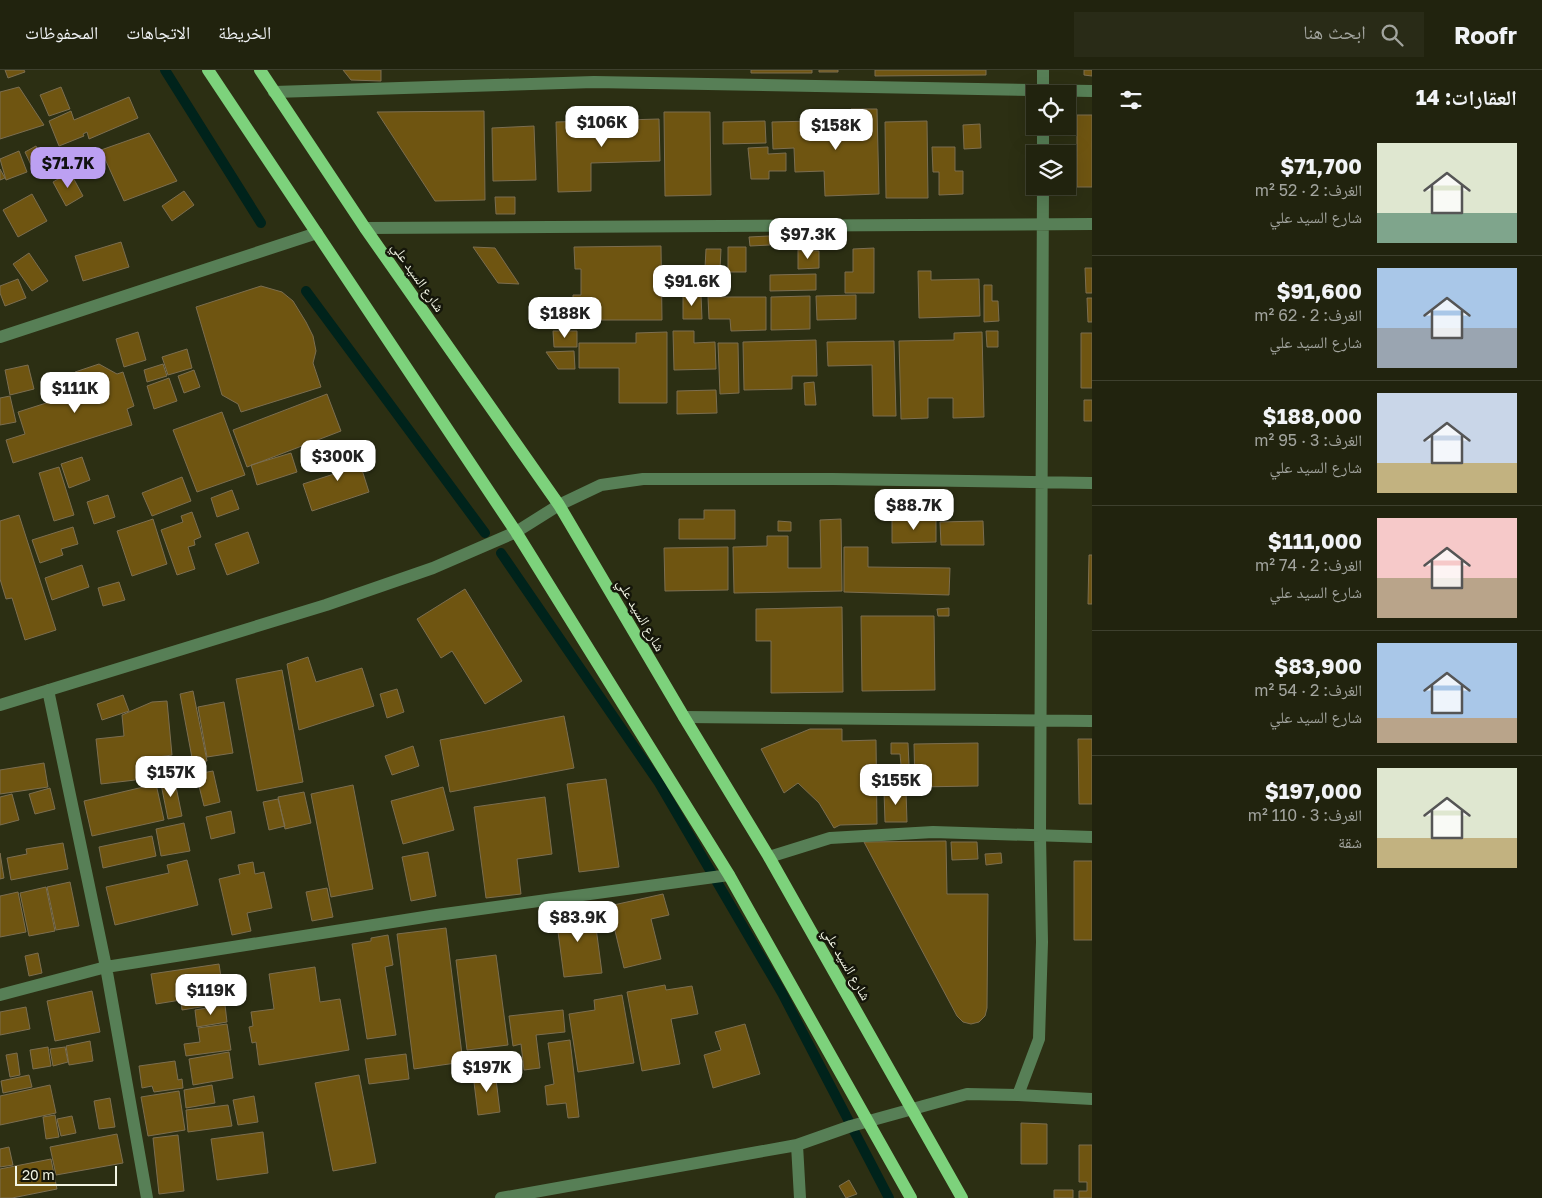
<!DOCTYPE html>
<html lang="ar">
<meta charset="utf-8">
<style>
body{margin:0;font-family:"Golos Text","Noto Naskh Arabic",sans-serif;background:#292b17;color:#f1f3f6;direction:rtl;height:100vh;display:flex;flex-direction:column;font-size:19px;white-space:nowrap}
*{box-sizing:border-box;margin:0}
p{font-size:16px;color:#a2a49e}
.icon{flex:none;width:28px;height:28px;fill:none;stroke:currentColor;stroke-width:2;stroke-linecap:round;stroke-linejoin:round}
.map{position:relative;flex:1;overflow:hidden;direction:ltr}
.details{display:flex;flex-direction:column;background:#21230e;width:450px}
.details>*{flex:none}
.tools{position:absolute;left:1026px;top:15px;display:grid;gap:10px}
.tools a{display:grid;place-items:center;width:50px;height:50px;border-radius:0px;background:#21230e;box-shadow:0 5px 20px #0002,0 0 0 1px #3e402e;font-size:25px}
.scale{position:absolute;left:15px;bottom:12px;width:102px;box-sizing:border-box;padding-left:5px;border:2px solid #f2f5e4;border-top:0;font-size:14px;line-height:18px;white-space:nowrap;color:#f2f5e4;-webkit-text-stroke:4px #15160a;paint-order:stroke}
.price{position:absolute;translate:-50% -42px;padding:0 11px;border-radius:10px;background:#fff;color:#222;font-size:16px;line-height:32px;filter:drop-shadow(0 1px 2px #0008)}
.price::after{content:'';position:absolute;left:50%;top:30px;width:15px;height:11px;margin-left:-8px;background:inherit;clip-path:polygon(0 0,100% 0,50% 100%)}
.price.selected{background:#bca0f2;color:#111}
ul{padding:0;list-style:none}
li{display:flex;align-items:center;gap:15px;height:125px;padding:0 25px}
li+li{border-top:1px solid #3e402e}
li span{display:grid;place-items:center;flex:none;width:140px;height:100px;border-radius:0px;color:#555}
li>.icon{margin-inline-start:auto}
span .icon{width:60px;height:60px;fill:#fffc;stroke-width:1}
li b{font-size:21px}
h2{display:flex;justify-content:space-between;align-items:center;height:60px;padding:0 25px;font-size:21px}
header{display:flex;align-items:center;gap:30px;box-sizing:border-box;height:70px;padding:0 25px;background:#21230e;border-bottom:1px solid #3e402e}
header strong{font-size:24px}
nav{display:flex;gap:28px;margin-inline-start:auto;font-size:18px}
.search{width:350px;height:45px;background:#292b17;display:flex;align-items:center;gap:12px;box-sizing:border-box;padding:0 18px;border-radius:0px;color:#a2a49e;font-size:19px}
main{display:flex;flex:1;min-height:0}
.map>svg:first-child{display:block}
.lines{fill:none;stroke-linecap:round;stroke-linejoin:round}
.stream{stroke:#00231b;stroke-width:10}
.building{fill:#6f5511;stroke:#7c6e50}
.minor{stroke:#577f56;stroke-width:12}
.major{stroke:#7dd27c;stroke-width:12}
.labels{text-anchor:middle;stroke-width:5;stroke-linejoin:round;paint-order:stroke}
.street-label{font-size:14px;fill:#f2f5e4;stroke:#15160a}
</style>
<header>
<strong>Roofr</strong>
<div class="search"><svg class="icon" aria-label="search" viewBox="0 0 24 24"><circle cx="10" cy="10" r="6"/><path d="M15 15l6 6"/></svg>ابحث هنا</div>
<nav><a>الخريطة</a><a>الاتجاهات</a><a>المحفوظات</a></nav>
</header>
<main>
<section class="details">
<h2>العقارات: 14<svg class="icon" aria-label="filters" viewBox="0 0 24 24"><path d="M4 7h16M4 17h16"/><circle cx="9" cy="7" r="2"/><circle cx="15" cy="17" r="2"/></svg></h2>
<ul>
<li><span style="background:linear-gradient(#dfe7d0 70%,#7fa58c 0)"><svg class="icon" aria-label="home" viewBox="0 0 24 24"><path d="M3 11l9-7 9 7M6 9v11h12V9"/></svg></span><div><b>$71,700</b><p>الغرف: 2 · 52 m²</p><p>شارع السيد علي</p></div></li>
<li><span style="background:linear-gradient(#a9c7e8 60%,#9aa5b1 0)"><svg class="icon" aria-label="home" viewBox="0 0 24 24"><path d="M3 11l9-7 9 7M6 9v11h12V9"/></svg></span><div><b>$91,600</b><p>الغرف: 2 · 62 m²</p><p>شارع السيد علي</p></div></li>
<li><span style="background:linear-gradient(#c9d6e8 70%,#c2b280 0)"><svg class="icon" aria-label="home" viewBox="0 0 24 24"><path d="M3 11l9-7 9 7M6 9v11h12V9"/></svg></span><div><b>$188,000</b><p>الغرف: 3 · 95 m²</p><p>شارع السيد علي</p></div></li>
<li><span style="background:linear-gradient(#f6c9c9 60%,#b9a48a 0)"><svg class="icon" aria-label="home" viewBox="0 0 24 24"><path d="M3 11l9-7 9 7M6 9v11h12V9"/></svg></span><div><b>$111,000</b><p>الغرف: 2 · 74 m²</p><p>شارع السيد علي</p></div></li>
<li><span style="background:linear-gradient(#a9c7e8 75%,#b9a48a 0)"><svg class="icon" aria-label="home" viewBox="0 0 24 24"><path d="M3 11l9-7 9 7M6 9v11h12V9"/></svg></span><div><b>$83,900</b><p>الغرف: 2 · 54 m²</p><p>شارع السيد علي</p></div></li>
<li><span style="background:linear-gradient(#dfe7d0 70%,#c2b280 0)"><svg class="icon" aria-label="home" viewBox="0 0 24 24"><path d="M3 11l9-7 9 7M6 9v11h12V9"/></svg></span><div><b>$197,000</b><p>الغرف: 3 · 110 m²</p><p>شقة</p></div></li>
</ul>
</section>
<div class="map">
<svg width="1092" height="1128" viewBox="0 0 1092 1128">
<rect width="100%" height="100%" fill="#2c2f13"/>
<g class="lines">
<path class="stream" d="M 165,0 L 261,153
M 306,221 L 485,463
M 501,483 L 659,713 L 782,923 L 889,1128"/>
</g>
<path class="building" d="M 5,0 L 24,0 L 25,2 L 8,8 Z
M 343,0 L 381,0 L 381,11 L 351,10 Z
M 751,0 L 812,0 L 812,3 L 751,3 Z
M 819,0 L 838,0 L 838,2 L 819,2 Z
M 875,0 L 986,0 L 986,5 L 875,6 Z
M 1084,0 L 1092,0 L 1092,6 L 1084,5 Z
M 19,17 L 44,55 L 0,69 L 0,22 Z
M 61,17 L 70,39 L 49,46 L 40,25 Z
M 129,27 L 138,48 L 89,69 L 87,62 L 83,64 L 84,66 L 59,76 L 49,51 L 71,41 L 74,50 Z
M 851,39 L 877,39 L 879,124 L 825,126 L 824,101 L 795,102 L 794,78 L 773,79 L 772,52 L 852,50 Z
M 484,41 L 485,130 L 435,131 L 377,42 Z
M 664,42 L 710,42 L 711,125 L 665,126 Z
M 1077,45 L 1092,45 L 1092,117 L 1077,117 Z
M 659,49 L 660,91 L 591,93 L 591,121 L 558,122 L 556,52 Z
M 765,51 L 766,73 L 723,74 L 723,52 Z
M 927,51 L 928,128 L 886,128 L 885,52 Z
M 980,54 L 981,78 L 964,79 L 963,55 Z
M 534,56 L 536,110 L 493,111 L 492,58 Z
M 149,63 L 177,111 L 124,131 L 101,80 Z
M 36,76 L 43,89 L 31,95 L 25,82 Z
M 768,77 L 768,84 L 786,83 L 786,101 L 769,101 L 769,109 L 751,109 L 748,78 Z
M 932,77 L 955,77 L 955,101 L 963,101 L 963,124 L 939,125 L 939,102 L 933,102 Z
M 19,81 L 27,102 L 6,110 L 0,89 Z
M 0,99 L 5,108 L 0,110 Z
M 70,102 L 83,126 L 66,136 L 53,112 Z
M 184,121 L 194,135 L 172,151 L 162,136 Z
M 32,124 L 47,151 L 18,167 L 3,140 Z
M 495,127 L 515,127 L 515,144 L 496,144 Z
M 769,166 L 770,175 L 750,176 L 749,167 Z
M 121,172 L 129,197 L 83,211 L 75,186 Z
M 661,176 L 662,250 L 573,250 L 573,225 L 581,225 L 581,199 L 575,199 L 574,177 Z
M 473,177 L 495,178 L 519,214 L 498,213 Z
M 728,177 L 746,177 L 746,202 L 728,202 Z
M 874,178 L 874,223 L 845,223 L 845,202 L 853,202 L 853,179 Z
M 706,179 L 721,179 L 720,199 L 705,198 Z
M 798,180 L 819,181 L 819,198 L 798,199 Z
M 29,183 L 48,211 L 32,221 L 13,194 Z
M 1085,198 L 1092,198 L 1092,223 L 1086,223 Z
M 918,201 L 931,201 L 931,210 L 979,209 L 980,246 L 919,248 Z
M 816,204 L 816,220 L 770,221 L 770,205 Z
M 18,209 L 26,228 L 5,236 L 0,223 L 0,216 Z
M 984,215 L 992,215 L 992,231 L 998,231 L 999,251 L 984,252 Z
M 261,216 L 282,222 L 293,231 L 306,252 L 313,266 L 316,281 L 313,293 L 321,317 L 241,342 L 238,334 L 222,325 L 196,237 Z
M 701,225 L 702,249 L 683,249 L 683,226 Z
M 856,225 L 856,249 L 817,250 L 816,226 Z
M 810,226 L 810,259 L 771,260 L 771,227 Z
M 708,227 L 766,227 L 766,260 L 731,261 L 730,249 L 709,249 Z
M 1087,228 L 1092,228 L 1092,252 L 1088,252 Z
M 553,261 L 577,261 L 577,277 L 554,277 Z
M 673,261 L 694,261 L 694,273 L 715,272 L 716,299 L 674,300 Z
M 986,261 L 998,261 L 998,277 L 987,277 Z
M 138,262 L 146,290 L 124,297 L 116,269 Z
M 667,262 L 667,333 L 619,333 L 619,298 L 579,298 L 579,273 L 636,273 L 636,263 Z
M 982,262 L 984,347 L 953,348 L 953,328 L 928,328 L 928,348 L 901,349 L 899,271 L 954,270 L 954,263 Z
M 1081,263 L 1092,263 L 1092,318 L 1081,318 Z
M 816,270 L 817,306 L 792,306 L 792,319 L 744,320 L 743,272 Z
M 894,271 L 896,346 L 873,346 L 872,295 L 828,296 L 827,272 Z
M 718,273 L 738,273 L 739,323 L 720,324 Z
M 187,279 L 192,298 L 168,305 L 162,287 Z
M 574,281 L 575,299 L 558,299 L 546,282 Z
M 99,294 L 117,304 L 123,302 L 134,336 L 127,339 L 132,355 L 13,393 L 6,370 L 25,364 L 18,342 L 62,328 L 59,319 L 68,315 L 75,302 Z
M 163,294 L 167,306 L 147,312 L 144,300 Z
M 28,295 L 34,319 L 10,325 L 5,300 Z
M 194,300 L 200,317 L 184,323 L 178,306 Z
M 169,308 L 177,331 L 154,339 L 147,316 Z
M 814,312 L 816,335 L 805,335 L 804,313 Z
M 716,320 L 717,343 L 677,344 L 677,321 Z
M 327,324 L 341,361 L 247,397 L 233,360 Z
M 10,326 L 16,352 L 0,355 L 0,328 Z
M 1084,330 L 1092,330 L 1092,351 L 1084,351 Z
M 222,342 L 245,405 L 197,422 L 173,360 Z
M 341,380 L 349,380 L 357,384 L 369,422 L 312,441 L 303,414 L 334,404 L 331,392 L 335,384 Z
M 291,383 L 297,402 L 257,415 L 251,395 Z
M 82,387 L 90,410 L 69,418 L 61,394 Z
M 59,397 L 74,445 L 54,451 L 39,403 Z
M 182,407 L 191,431 L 152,446 L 142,423 Z
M 232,420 L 239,439 L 217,447 L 211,428 Z
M 108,425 L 115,447 L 94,454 L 87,432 Z
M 704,440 L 735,440 L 735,469 L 679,469 L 679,449 L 704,449 Z
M 192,442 L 201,467 L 194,470 L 195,475 L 188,477 L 195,499 L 177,505 L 161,460 L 183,452 L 181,446 Z
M 19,445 L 56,560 L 25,570 L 12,528 L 6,529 L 0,509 L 0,451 Z
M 153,449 L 167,494 L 132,506 L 117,461 Z
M 841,449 L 842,521 L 734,523 L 733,477 L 767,476 L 767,466 L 788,466 L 788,498 L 821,498 L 820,450 Z
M 892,450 L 936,450 L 936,472 L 892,473 Z
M 778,451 L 791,452 L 791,461 L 778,461 Z
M 983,451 L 984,475 L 941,475 L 940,452 Z
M 73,457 L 78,474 L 61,479 L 63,485 L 40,493 L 32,470 Z
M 248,462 L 259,493 L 227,505 L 215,474 Z
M 728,477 L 728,520 L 665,521 L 664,478 Z
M 844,477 L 868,477 L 868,497 L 950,498 L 949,525 L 844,522 Z
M 1089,485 L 1092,485 L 1092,534 L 1088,534 Z
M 82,495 L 89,517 L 52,530 L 45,508 Z
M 119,512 L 125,530 L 103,536 L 98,518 Z
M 465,519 L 522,611 L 485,634 L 452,581 L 441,588 L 417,549 Z
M 842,537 L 843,622 L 771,623 L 771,571 L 756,571 L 756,539 Z
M 949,538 L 949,546 L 938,546 L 937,539 Z
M 861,546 L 934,546 L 935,620 L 862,621 Z
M 308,587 L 316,612 L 362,598 L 374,636 L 299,660 L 287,594 Z
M 282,600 L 303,712 L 257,721 L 236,609 Z
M 397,619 L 404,642 L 387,648 L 380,624 Z
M 193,621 L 207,691 L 193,693 L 180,624 Z
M 123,625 L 129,641 L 102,650 L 97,634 Z
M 167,631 L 172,685 L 158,687 L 161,707 L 101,714 L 96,669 L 124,666 L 122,645 L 152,632 Z
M 224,632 L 233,683 L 207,687 L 198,637 Z
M 564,646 L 574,698 L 450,722 L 440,670 Z
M 810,659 L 842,659 L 842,671 L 876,670 L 877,754 L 840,755 L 834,758 L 819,733 L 798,713 L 784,723 L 761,679 Z
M 1078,669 L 1092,669 L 1092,734 L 1079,734 Z
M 891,673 L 908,673 L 909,695 L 901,695 L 900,684 L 891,684 Z
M 978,673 L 978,716 L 915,717 L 914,674 Z
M 413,676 L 419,696 L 392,705 L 385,686 Z
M 44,693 L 48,717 L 0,724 L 0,700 Z
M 213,701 L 220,732 L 204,736 L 196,704 Z
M 174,707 L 182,746 L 168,749 L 160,709 Z
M 606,709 L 619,797 L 579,802 L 567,714 Z
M 156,714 L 164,750 L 92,766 L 84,731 Z
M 353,715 L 373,819 L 331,827 L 311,724 Z
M 443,717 L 454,760 L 403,774 L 391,731 Z
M 50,718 L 55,739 L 35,744 L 29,724 Z
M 884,721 L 906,721 L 907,752 L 885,752 Z
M 304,722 L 311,753 L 285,759 L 278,727 Z
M 12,724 L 19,750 L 0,755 L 0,727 Z
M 545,727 L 552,784 L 517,789 L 521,824 L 486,828 L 474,737 Z
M 278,729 L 285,756 L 269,760 L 263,732 Z
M 231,741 L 235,763 L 211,769 L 206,747 Z
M 184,753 L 190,781 L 161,786 L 156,759 Z
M 152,766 L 156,786 L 103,798 L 99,777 Z
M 946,771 L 947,824 L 988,824 L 987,938 L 985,946 L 979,952 L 971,954 L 963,952 L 957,946 L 864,772 Z
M 951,772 L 977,772 L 978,789 L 952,790 Z
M 63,773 L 68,799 L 11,810 L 7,788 L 27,784 L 26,779 Z
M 428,782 L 436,826 L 411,831 L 402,787 Z
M 0,783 L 4,808 L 0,809 Z
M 1001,783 L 1002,793 L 986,795 L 985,784 Z
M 187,790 L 198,835 L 115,855 L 106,817 L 169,803 L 167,795 Z
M 1074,791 L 1092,791 L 1092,870 L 1074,870 Z
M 253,792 L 255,804 L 264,802 L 272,838 L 247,843 L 251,861 L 232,865 L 219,809 L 240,804 L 238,795 Z
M 70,812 L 79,856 L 56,860 L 47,817 Z
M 46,817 L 55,861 L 29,866 L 20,823 Z
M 327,818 L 333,847 L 312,851 L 306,822 Z
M 18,822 L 26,862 L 0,867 L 0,826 Z
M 663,824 L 669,845 L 651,849 L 661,889 L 624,898 L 609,836 Z
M 580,835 L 583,852 L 595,850 L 602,903 L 564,907 L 555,839 Z
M 446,858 L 463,992 L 414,999 L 397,864 Z
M 388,865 L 393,895 L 385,897 L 396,965 L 367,969 L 352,874 L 371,871 L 371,868 Z
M 38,883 L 42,903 L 29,906 L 25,886 Z
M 496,885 L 508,975 L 467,980 L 456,890 Z
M 219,894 L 225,933 L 182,940 L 181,930 L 156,934 L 151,904 Z
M 315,897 L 320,932 L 340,929 L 349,980 L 259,995 L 256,972 L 252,973 L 249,957 L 253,956 L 251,942 L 274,939 L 269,904 Z
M 665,915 L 666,920 L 692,916 L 698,944 L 671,949 L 680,994 L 642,1001 L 627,922 Z
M 92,921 L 100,962 L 55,971 L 47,931 Z
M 622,925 L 634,993 L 578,1002 L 569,944 L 595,940 L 594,930 Z
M 225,935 L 227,952 L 197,957 L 195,940 Z
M 26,937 L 30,959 L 0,965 L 0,942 Z
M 563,940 L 565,962 L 536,965 L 540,998 L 524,1000 L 521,974 L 513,976 L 509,946 Z
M 227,954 L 231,980 L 186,986 L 184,974 L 200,972 L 198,958 Z
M 745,954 L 760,1004 L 713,1018 L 704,985 L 721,980 L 715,962 Z
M 570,970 L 579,1047 L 568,1048 L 566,1033 L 547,1035 L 545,1016 L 554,1014 L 548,973 Z
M 90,971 L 93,991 L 69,995 L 66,976 Z
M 48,977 L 51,996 L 33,999 L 30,980 Z
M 65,977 L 68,992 L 53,996 L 50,979 Z
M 229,982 L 233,1008 L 193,1015 L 189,989 Z
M 17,983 L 20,1005 L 10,1007 L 6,985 Z
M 406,984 L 409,1009 L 369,1014 L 365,989 Z
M 175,991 L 178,1010 L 182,1009 L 183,1018 L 154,1022 L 152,1016 L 142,1018 L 139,996 Z
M 495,1001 L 500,1042 L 478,1045 L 473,1004 Z
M 29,1005 L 32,1017 L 3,1023 L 1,1011 Z
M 359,1005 L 376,1093 L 333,1101 L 315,1013 Z
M 50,1015 L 56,1043 L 0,1055 L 0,1026 Z
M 212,1015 L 215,1033 L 186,1038 L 184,1020 Z
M 179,1021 L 185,1060 L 148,1066 L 141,1027 Z
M 254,1026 L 258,1052 L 238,1055 L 233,1030 Z
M 110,1028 L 115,1057 L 99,1059 L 94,1031 Z
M 228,1035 L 232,1056 L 188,1062 L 186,1040 Z
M 55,1045 L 59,1067 L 46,1069 L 43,1047 Z
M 72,1046 L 76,1063 L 61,1066 L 57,1049 Z
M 1021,1053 L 1047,1054 L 1047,1094 L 1021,1094 Z
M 263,1062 L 268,1103 L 217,1110 L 211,1069 Z
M 117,1064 L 123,1093 L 56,1105 L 50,1077 Z
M 178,1065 L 184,1121 L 159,1124 L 153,1068 Z
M 1079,1075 L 1092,1075 L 1092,1128 L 1079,1128 L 1079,1121 L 1087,1121 L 1087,1112 L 1079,1112 Z
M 9,1077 L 13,1095 L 0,1097 L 0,1079 Z
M 51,1089 L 57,1119 L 12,1128 L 0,1128 L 0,1099 Z
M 849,1110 L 857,1124 L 846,1128 L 839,1116 Z
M 1054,1120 L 1073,1120 L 1073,1128 L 1054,1128 Z"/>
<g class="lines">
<path class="minor" d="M 274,22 L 594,12 L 1092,21
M 1043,24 L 1043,0
M 1043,84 L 1043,56
M 365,158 L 1092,154
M 0,267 L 317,163
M 48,620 L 106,897 L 147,1128
M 0,635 L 326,535 L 433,498 L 516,462 L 559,435 L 601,415 L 643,409 L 833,409 L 1092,413
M 684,647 L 1092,651
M 769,787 L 830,768 L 933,762 L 1092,767
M 0,925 L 106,897 L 437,845 L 729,805
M 1018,1025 L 1092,1029
M 797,1075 L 800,1128
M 501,1128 L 797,1075 L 851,1056 L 967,1024 L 1018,1025 L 1039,969 L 1042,872 L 1040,766 L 1043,116"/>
<path class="major" d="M 208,0 L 516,462 L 729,805 L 911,1128
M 260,0 L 365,158 L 559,435 L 684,647 L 769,787 L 962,1128"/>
</g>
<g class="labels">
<g class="street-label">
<text transform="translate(418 207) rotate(55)" y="5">شارع السيد علي</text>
<text transform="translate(641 545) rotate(60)" y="5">شارع السيد علي</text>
<text transform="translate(847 894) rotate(60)" y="5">شارع السيد علي</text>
</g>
</g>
</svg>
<div class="tools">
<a><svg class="icon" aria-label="locate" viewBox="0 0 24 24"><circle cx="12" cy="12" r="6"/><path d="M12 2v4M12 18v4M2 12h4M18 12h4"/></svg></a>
<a><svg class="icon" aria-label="layers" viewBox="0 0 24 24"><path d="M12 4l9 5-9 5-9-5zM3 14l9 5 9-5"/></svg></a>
</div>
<div class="scale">20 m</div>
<b class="price" style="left:602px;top:78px">$106K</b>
<b class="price" style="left:836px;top:81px">$158K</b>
<b class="price selected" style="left:68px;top:119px">$71.7K</b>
<b class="price" style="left:808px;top:190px">$97.3K</b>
<b class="price" style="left:692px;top:237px">$91.6K</b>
<b class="price" style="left:565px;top:269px">$188K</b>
<b class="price" style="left:75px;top:344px">$111K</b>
<b class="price" style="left:338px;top:412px">$300K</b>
<b class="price" style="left:914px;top:461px">$88.7K</b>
<b class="price" style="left:171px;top:728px">$157K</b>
<b class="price" style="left:896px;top:736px">$155K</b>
<b class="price" style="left:578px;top:873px">$83.9K</b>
<b class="price" style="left:211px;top:946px">$119K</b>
<b class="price" style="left:487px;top:1023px">$197K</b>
</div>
</main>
